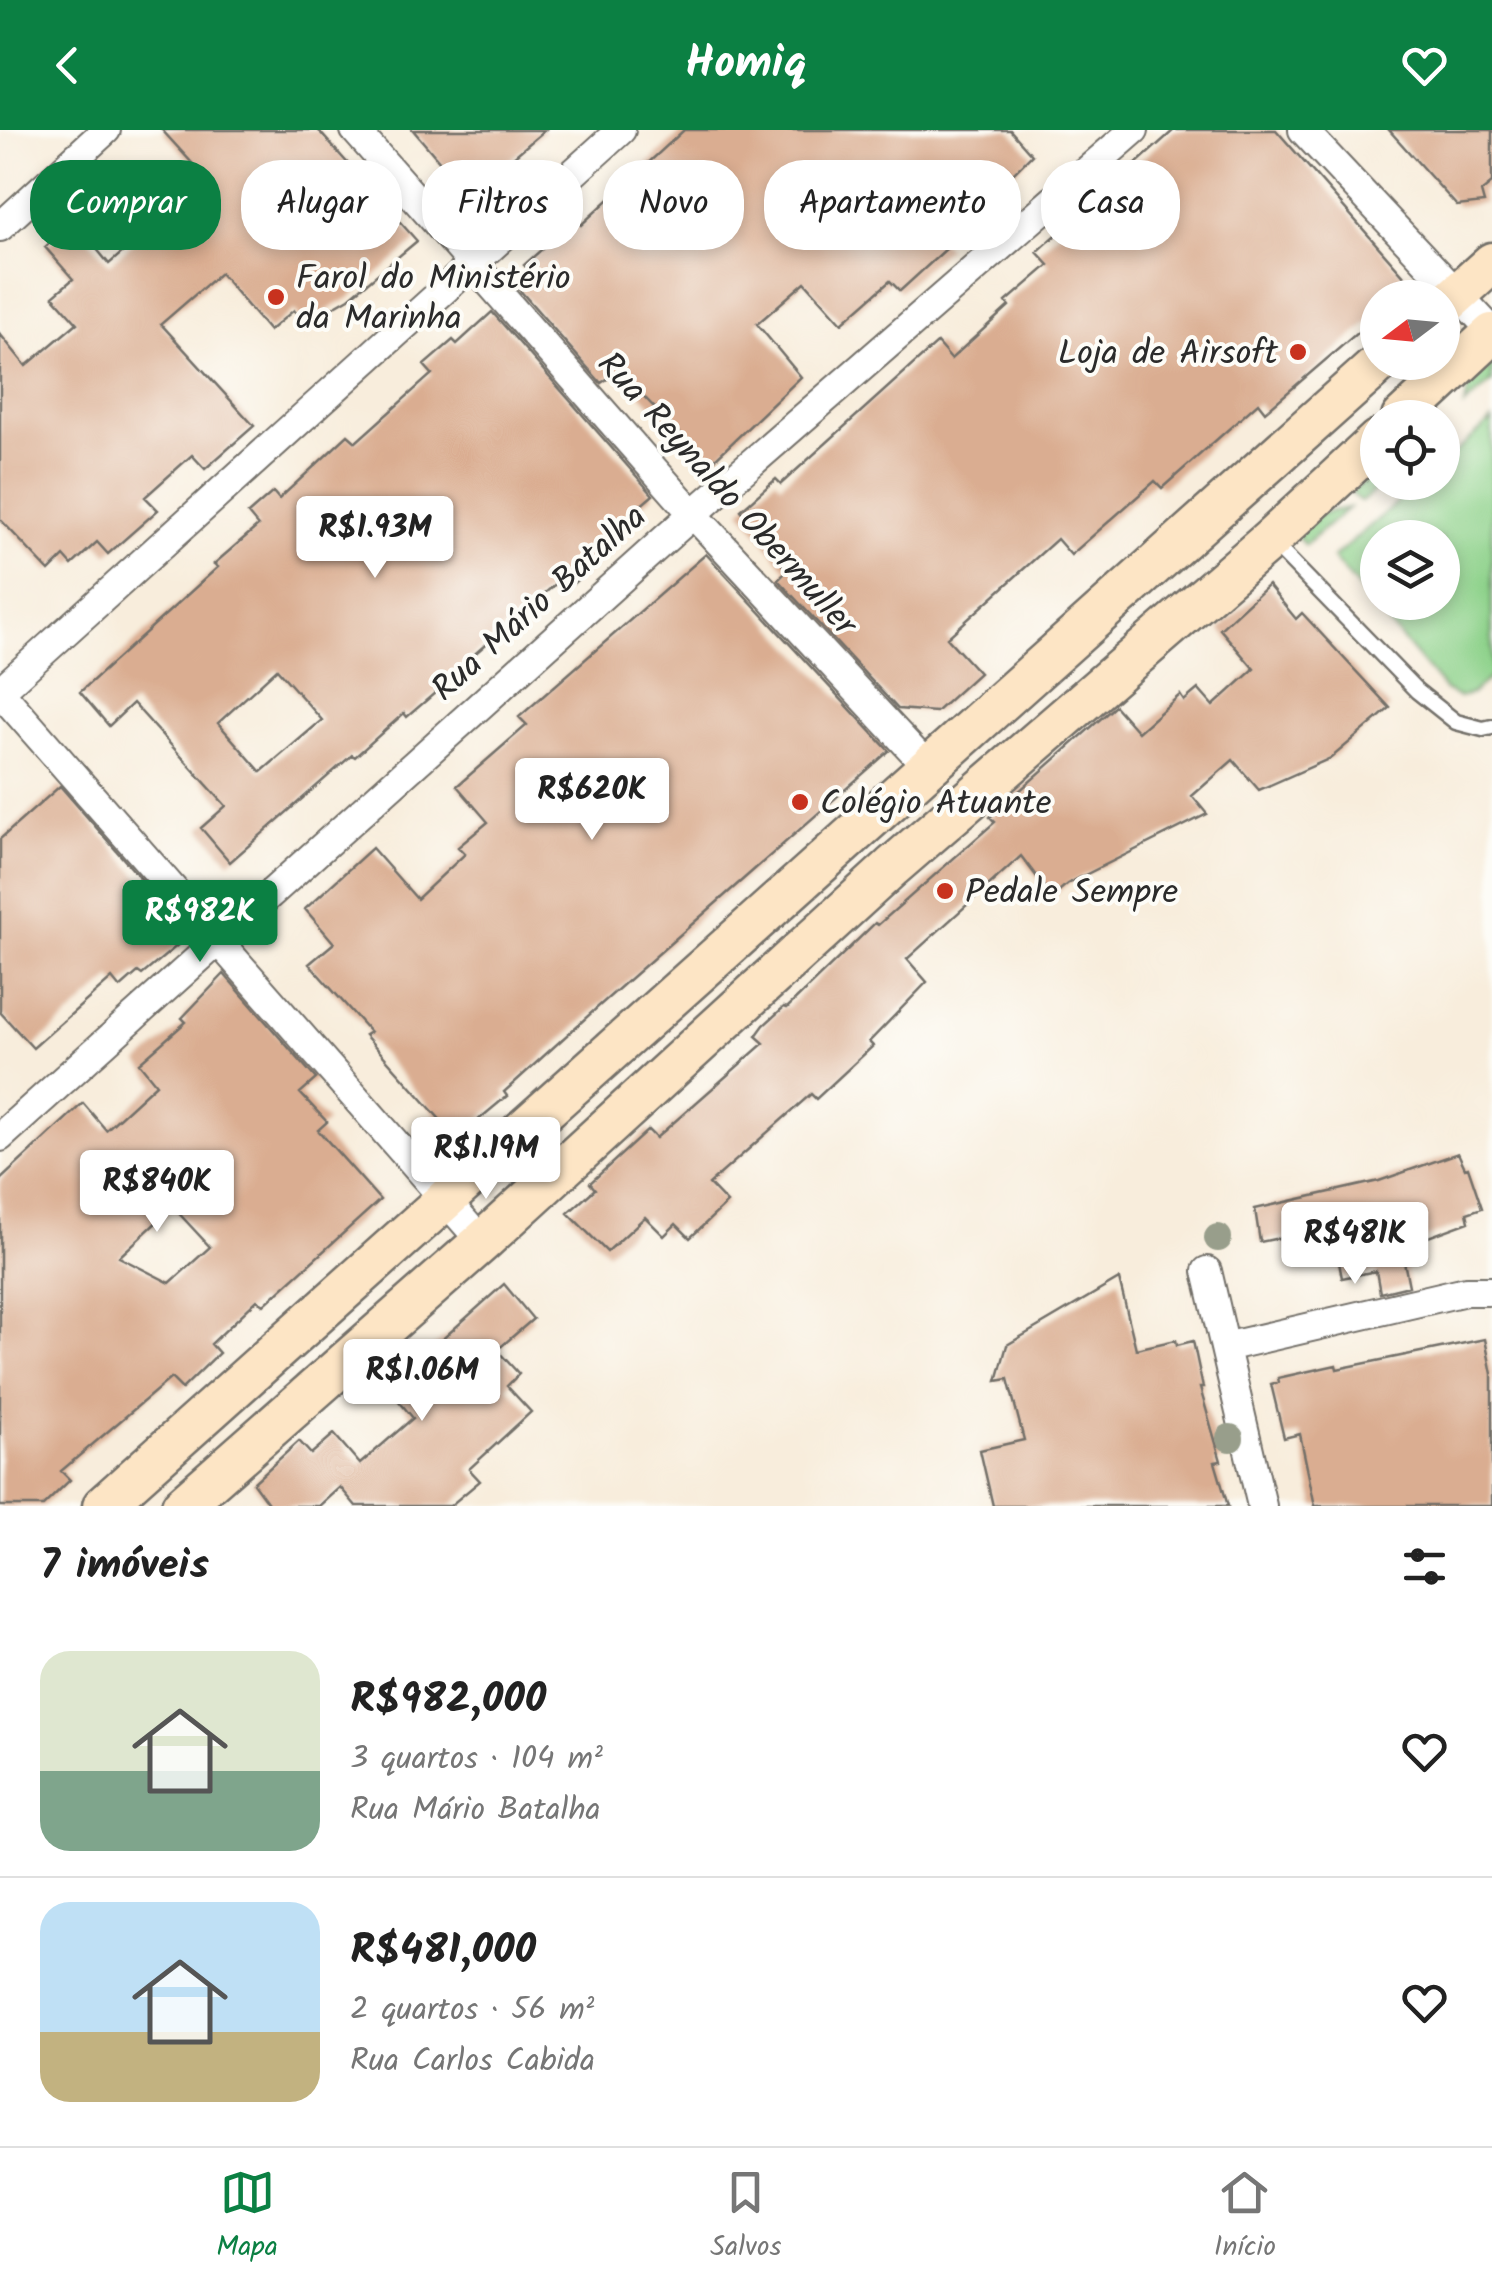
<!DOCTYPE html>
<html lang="pt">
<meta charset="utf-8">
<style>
body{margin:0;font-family:Kalam,sans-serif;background:#f6f6f6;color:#222;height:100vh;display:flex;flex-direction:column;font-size:38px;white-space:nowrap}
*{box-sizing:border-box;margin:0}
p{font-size:32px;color:#767676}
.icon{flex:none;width:55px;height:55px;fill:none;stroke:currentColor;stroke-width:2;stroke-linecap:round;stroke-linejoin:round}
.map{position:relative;height:1376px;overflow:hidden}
.panel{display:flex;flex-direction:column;background:#fff;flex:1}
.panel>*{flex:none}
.guide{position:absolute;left:30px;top:30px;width:1432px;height:90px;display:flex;gap:20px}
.needle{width:65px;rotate:254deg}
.fabs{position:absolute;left:1360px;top:150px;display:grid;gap:20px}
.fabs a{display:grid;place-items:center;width:100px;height:100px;border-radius:50%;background:#fff;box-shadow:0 5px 15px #0003;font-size:50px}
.price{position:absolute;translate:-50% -85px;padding:0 22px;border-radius:10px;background:#fff;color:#222;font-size:32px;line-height:65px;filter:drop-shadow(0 2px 5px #0008)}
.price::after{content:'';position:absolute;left:50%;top:60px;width:30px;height:22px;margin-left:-15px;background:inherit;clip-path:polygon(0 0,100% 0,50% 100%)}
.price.current{background:#0b8043;color:#fff}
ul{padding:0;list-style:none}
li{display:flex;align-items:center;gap:30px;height:250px;padding:0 40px}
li+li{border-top:2px solid #e0e0e0}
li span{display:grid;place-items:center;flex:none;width:280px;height:200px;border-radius:30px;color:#555}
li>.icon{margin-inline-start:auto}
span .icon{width:120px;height:120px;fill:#fffc;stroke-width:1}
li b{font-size:42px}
h2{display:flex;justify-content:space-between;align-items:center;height:120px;padding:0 40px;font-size:42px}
.tag{padding:0 35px;border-radius:40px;background:#fff;box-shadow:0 5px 15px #0003;font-size:35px;line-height:90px}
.tag.current{background:#0b8043;color:#fff}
header{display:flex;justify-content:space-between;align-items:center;height:130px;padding:0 40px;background:#0b8043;color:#fff;font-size:45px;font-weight:800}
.tabs{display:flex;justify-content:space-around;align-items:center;height:140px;border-top:2px solid #e0e0e0;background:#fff;font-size:28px;color:#767676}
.tabs a{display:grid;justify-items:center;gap:5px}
.tabs .current{color:#0b8043}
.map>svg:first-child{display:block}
.green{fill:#8ed28b;stroke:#5c7e5b;stroke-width:2.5;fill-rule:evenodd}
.building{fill:#daad91;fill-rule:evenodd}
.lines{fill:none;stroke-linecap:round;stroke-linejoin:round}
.lane-casing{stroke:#736f69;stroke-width:19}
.street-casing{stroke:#736f69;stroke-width:32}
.secondary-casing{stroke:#736f69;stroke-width:45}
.lane{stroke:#fff;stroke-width:14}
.street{stroke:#fff;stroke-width:28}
.secondary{stroke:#fde5c5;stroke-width:40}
.tree{fill:#989e8b}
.poi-dot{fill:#c8321e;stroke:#fdfcf7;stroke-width:4}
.labels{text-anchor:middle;stroke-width:8;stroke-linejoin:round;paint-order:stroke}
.poi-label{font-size:35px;fill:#2b2b2b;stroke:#fdfcf7;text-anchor:start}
.street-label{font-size:35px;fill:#2b2b2b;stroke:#fdfcf7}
</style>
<header><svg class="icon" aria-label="back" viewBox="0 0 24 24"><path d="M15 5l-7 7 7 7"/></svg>Homiq<svg class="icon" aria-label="heart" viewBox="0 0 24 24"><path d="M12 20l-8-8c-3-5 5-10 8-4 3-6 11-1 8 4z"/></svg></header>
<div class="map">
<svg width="1492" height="1376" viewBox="0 0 1492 1376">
<rect width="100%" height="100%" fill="#fdfcf7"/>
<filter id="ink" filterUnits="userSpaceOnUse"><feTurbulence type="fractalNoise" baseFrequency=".01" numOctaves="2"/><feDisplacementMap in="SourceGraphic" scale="20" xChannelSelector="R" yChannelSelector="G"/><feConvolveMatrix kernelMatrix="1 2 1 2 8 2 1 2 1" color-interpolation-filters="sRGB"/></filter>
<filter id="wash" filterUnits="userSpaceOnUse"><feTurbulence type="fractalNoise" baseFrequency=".0048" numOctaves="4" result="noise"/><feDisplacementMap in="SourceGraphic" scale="40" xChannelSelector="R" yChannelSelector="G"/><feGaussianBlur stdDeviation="2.25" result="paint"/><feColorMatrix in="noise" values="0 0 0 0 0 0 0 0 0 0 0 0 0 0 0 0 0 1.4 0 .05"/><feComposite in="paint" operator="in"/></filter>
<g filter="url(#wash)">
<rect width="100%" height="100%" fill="#f8eddc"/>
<path class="green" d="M 1492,221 L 1492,252 L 1464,276 L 1475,234 Z
M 1492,290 L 1492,546 L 1471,564 L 1459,567 L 1446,561 L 1333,428 L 1420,353 L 1442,352 L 1443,333 ZM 1378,408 L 1442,408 L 1442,472 L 1378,472 Z
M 1377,339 L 1378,352 L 1385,353 L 1361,372 L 1350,363 Z
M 1348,378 L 1305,415 L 1287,397 L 1298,388 Z"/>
<g id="blocks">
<path class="building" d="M 162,0 L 318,0 L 417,111 L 349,168 L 304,194 L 294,180 L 269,201 L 220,143 L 161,194 L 254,296 L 205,339 L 192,325 L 145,367 L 158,380 L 108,424 L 97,412 L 72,435 L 64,426 L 49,441 L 0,389 L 0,204 L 26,236 L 77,193 L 53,166 L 73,149 L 45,117 L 74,91 L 109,134 L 160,90 L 166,97 L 212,55 Z
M 413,0 L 545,0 L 472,62 L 462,50 L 458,53 Z
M 684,0 L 1010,0 L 1032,25 L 993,64 L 977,44 L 926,91 L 947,118 L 900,161 L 890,151 L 842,193 L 805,152 L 757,194 L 801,247 L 711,333 L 699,332 L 682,311 L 684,308 L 619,241 L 601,253 L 518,158 L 533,144 L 524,135 L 576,89 L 581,95 Z
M 1174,0 L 1276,0 L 1412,155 L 1397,168 L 1378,168 L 1378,185 L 1265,282 L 1258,273 L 1162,358 L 1155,351 L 1071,425 L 1057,409 L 947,508 L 979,543 L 936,582 L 898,579 L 778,450 L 787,441 L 741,380 L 776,349 L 781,354 L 937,213 L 951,229 L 1009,176 L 1006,172 L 1049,135 L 1037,122 Z
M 1389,0 L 1492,0 L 1492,53 L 1481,62 L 1484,73 L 1457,76 Z
M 492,182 L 653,365 L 605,406 L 614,416 L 574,453 L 567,444 L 455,541 L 457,544 L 407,587 L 404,583 L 355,627 L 352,625 L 230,732 L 201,698 L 226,676 L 133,573 L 109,596 L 80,562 L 218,437 L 214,434 L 258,396 L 248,384 L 273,362 L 279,369 L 348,305 L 356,312 L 432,244 L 424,235 L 453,210 L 457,214 ZM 277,539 L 322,590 L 261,642 L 218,593 Z
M 706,424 L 889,621 L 599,876 L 504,962 L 507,966 L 471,996 L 446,996 L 365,905 L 370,902 L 309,834 L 334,813 L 305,779 L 372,718 L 417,769 L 465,724 L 458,717 L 488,692 L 457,656 L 527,595 L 519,587 Z
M 1268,455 L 1296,489 L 1302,483 L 1390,578 L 1331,628 L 1259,660 L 1233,630 L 1192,666 L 1207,684 L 1067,754 L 1052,767 L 1021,726 L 907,829 L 927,852 L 869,912 L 873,916 L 816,969 L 811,964 L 709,1054 L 727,1073 L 690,1108 L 676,1094 L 664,1106 L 645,1087 L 607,1122 L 568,1083 L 595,1059 L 590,1053 L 648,1000 L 656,1008 L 764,913 L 756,906 L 764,895 L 784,877 L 787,878 L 875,793 L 878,795 L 995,692 L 990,687 L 1115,576 L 1138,602 L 1180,565 L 1184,571 L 1198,559 L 1213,576 L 1254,539 L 1220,499 Z
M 60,656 L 154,764 L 151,767 L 185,809 L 142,845 L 138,842 L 120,858 L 112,848 L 33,918 L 0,882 L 0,709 Z
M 224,844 L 316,949 L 300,963 L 327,992 L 318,1000 L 380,1070 L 264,1175 L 257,1170 L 211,1214 L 219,1223 L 182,1259 L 171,1248 L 61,1341 L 70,1350 L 43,1376 L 0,1376 L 0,1050 L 83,973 L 106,1000 L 156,954 L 139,933 L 186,892 L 182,888 ZM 173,1077 L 210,1117 L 170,1153 L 119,1127 Z
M 1458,1023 L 1465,1038 L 1468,1037 L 1482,1078 L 1467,1083 L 1469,1092 L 1401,1117 L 1409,1156 L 1380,1163 L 1376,1141 L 1342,1148 L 1335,1112 L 1288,1122 L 1284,1107 L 1260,1112 L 1255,1079 L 1379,1051 Z
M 1119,1149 L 1136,1219 L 1176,1210 L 1177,1215 L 1193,1211 L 1203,1258 L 1200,1258 L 1221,1331 L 1215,1332 L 1228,1376 L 993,1376 L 980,1320 L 1024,1310 L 1008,1249 L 997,1251 L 1007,1215 Z
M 504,1154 L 533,1189 L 497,1220 L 519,1244 L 507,1256 L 531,1282 L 469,1339 L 480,1351 L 450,1376 L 356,1376 L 340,1357 L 319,1376 L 270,1376 L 253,1353 L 299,1311 L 311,1324 L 334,1304 L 360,1334 L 413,1288 L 373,1240 L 391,1224 L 408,1240 Z
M 1485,1209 L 1492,1244 L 1492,1376 L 1315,1376 L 1300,1304 L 1284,1308 L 1271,1254 L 1279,1252 L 1278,1248 L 1336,1235 L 1337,1239 Z"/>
</g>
</g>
<g filter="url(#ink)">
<use href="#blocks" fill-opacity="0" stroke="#736f69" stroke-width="2.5"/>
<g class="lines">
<g class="lane-casing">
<path id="lane" d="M 1274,414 L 1417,561 L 1456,592 L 1483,599 L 1492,597"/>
</g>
<g class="street-casing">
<path id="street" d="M 355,0 L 693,384 L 929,638
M 1303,0 L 1492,201
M 0,97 L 106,0
M 0,561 L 621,0
M 0,562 L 482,1112
M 0,1007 L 693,384 L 1134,0
M 1207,1141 L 1262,1376
M 1225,1217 L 1466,1161 L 1492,1161"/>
</g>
<g class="secondary-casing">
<path id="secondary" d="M 1442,178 L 1492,133
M 1402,288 L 1492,204
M 103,1376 L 1381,232
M 182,1376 L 482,1112 L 892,737 L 1270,410 L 1378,310"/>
</g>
<use href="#lane" class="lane"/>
<use href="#street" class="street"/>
<use href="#secondary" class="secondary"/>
</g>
<g class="tree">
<circle cx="1218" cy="1108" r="14"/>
<circle cx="1230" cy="1308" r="14"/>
</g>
</g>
<g class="poi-dot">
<circle cx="276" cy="167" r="10"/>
<circle cx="1298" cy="222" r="10"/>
<circle cx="800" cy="672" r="10"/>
<circle cx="945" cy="761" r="10"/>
</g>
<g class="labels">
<g class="poi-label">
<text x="296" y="159">Farol do Ministério<tspan x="296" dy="40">da Marinha</tspan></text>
<text x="1278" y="234" text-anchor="end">Loja de Airsoft</text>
<text x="820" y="684">Colégio Atuante</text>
<text x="965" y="773">Pedale Sempre</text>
</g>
<g class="street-label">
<text transform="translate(728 363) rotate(48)" y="12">Rua Reynaldo Obermuller</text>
<text transform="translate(538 472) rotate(-42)" y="12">Rua Mário Batalha</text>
</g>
</g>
</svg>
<div class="fabs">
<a><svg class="needle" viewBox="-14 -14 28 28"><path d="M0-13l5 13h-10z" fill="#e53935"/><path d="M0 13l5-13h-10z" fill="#767676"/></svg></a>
<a><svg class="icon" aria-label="locate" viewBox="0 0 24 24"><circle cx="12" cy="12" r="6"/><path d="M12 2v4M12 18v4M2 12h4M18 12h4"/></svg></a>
<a><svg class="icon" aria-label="layers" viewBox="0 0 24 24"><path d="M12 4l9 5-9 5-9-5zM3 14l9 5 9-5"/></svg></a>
</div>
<b class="price" style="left:375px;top:451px">R$1.93M</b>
<b class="price" style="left:592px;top:713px">R$620K</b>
<b class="price current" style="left:200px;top:835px">R$982K</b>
<b class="price" style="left:486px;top:1072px">R$1.19M</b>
<b class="price" style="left:157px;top:1105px">R$840K</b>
<b class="price" style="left:1355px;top:1157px">R$481K</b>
<b class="price" style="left:422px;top:1294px">R$1.06M</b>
<div class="guide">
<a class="tag current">Comprar</a>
<a class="tag">Alugar</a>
<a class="tag">Filtros</a>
<a class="tag">Novo</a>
<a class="tag">Apartamento</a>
<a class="tag">Casa</a>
</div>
</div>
<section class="panel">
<h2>7 imóveis<svg class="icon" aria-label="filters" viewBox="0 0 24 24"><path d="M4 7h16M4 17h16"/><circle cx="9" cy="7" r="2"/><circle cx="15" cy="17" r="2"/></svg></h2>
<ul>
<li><span style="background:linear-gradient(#dfe7d0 60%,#7fa58c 0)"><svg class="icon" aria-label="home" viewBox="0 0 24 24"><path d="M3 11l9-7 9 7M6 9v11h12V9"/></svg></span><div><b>R$982,000</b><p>3 quartos · 104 m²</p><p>Rua Mário Batalha</p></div><svg class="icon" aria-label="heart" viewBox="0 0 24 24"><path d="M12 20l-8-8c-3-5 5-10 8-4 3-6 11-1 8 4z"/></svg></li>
<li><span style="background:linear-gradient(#bfe0f5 65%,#c2b280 0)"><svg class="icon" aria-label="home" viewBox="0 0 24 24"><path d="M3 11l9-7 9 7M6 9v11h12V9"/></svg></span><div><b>R$481,000</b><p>2 quartos · 56 m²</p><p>Rua Carlos Cabida</p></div><svg class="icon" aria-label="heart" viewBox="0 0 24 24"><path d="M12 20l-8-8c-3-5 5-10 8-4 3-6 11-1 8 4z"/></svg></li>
</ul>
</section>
<nav class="tabs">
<a class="current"><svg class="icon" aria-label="map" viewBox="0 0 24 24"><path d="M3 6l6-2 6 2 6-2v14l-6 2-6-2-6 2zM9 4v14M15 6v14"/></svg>Mapa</a>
<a><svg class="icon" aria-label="saved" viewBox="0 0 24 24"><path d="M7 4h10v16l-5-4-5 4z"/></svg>Salvos</a>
<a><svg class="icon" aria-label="home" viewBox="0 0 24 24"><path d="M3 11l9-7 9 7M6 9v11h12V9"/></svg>Início</a>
</nav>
